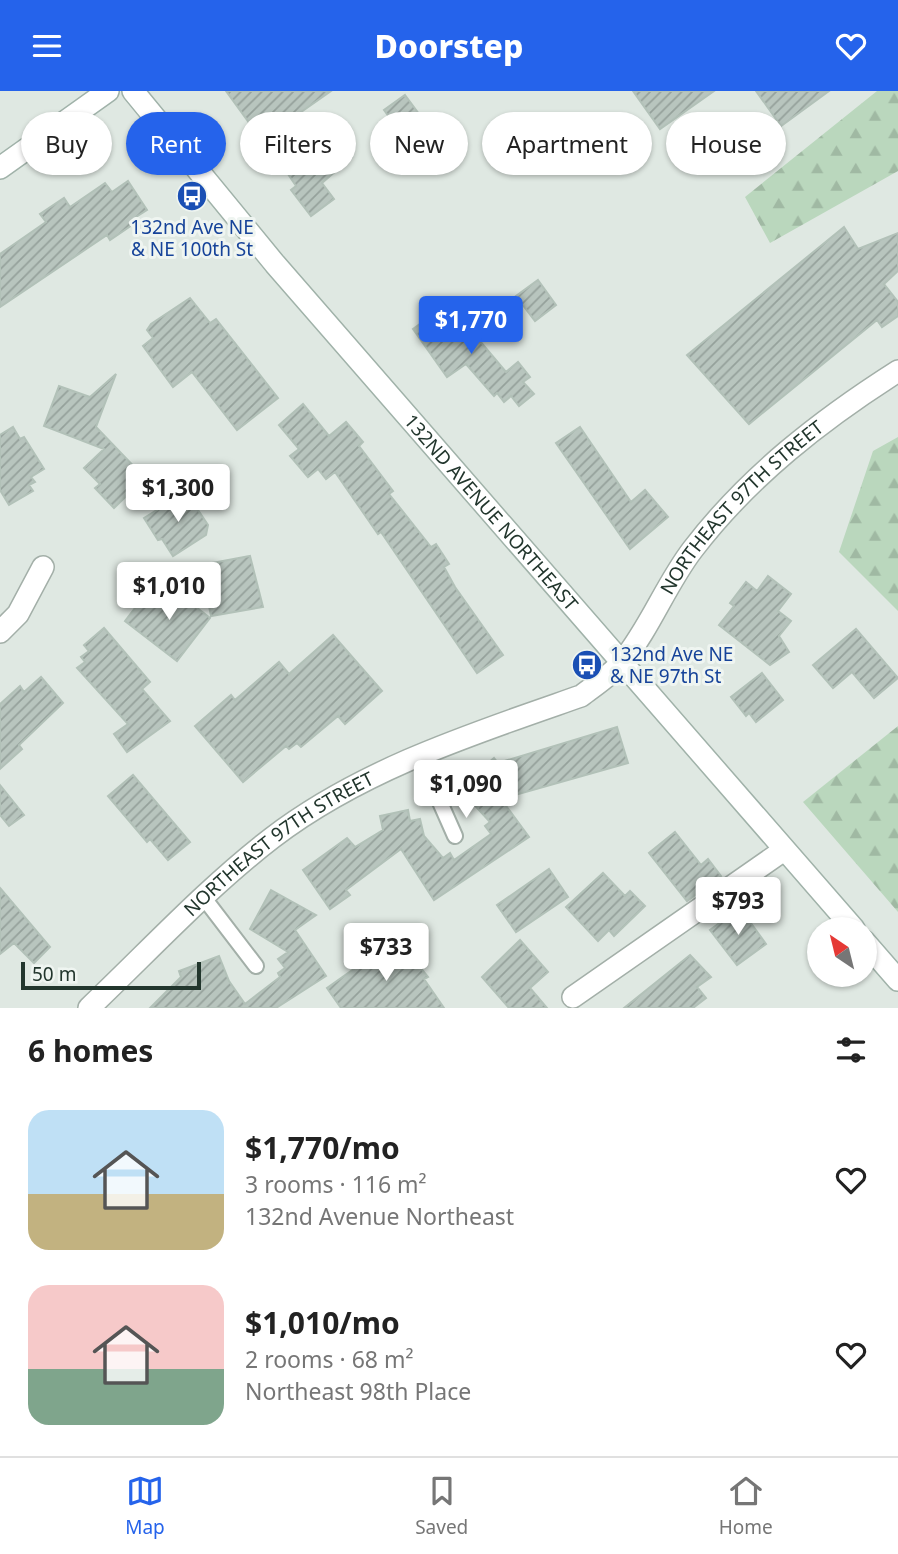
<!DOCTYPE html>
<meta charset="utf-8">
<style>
body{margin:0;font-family:"Noto Sans",sans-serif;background:#f2f2f2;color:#222;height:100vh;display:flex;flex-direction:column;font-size:26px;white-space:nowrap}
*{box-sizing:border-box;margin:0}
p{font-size:23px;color:#767676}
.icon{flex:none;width:38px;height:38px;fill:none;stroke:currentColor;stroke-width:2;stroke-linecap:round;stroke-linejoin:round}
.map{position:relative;height:917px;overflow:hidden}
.side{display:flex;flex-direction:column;background:#fff;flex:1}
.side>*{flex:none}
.hud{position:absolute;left:21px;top:21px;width:858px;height:63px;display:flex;gap:14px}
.needle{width:46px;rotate:325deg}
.buttons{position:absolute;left:807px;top:826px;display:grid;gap:14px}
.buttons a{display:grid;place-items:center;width:70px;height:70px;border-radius:50%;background:#fff;box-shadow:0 2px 5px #0004;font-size:35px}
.scale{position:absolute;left:21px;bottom:18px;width:180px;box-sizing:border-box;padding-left:7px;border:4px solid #22362d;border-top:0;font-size:19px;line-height:24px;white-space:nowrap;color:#22362d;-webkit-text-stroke:5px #eff5f1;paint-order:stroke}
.price{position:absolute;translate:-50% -60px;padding:0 16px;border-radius:7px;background:#fff;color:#222;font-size:23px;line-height:46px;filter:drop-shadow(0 2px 4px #0008)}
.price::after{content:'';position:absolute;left:50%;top:42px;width:21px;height:16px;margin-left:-10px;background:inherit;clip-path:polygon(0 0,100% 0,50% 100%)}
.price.on{background:#2563eb;color:#fff}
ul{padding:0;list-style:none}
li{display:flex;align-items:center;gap:21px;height:175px;padding:0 28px}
li span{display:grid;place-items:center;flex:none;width:196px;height:140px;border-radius:21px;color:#555}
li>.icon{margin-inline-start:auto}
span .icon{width:84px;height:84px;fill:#fffc;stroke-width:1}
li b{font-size:30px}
h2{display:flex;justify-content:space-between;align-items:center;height:84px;padding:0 28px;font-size:30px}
.chip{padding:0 24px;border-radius:32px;background:#fff;box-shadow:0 2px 5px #0004;font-size:24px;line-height:63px}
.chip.on{background:#2563eb;color:#fff}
header{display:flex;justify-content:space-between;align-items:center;height:91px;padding:0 28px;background:#2563eb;color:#fff;font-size:32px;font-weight:800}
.dock{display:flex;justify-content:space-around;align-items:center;height:98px;border-top:2px solid #e0e0e0;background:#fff;font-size:19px;color:#767676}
.dock a{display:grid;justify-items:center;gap:4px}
.dock .on{color:#2563eb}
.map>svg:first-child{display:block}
.forest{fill:url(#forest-firs)}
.building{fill:url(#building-hatch);stroke:#b2c1b8;stroke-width:2}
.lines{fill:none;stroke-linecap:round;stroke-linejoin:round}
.lane-casing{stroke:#a3afa8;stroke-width:18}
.street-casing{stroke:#a3afa8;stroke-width:24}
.secondary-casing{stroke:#a0b2a9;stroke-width:24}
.lane{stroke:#fff;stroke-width:14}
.street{stroke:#fff;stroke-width:21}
.secondary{stroke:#fff;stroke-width:21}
.labels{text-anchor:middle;stroke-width:6;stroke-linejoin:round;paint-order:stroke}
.transit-label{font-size:19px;fill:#164399;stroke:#eff5f1}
.street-label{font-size:19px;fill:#22362d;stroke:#eff5f1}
</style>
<header><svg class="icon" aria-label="menu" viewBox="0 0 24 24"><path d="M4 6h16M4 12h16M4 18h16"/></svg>Doorstep<svg class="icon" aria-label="heart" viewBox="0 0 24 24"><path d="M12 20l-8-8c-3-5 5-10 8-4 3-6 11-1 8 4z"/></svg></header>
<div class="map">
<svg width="898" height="917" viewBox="0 0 898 917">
<defs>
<pattern id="forest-firs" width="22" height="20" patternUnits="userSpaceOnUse" patternTransform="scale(1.75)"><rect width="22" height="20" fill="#bad7bd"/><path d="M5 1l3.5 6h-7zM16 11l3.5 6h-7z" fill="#a0b9a3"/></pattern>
<pattern id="building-hatch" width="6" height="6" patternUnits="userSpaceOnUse" patternTransform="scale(1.75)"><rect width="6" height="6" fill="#b8c5be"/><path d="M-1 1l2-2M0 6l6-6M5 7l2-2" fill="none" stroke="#95a19b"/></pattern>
</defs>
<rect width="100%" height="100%" fill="#dfe8e2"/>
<path class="forest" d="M 877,0 L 898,0 L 898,80 L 770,152 L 745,106 Z
M 898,346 L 898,520 L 839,461 L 873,360 Z
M 898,635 L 898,821 L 803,711 Z"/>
<path class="building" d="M 226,0 L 331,0 L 294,26 L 297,30 L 277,44 L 270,35 L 258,44 Z
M 633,0 L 714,0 L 660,38 Z
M 756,0 L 829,0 L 781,35 Z
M 405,4 L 422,27 L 401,42 L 384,19 Z
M 340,49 L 352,66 L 322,92 L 334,108 L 311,125 L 291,99 L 296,95 L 288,83 Z
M 128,90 L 147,119 L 136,126 L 138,130 L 110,149 L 107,144 L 0,216 L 0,163 L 46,131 L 40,123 L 64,107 L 70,116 L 105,92 L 112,101 Z
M 844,136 L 858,158 L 898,142 L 898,180 L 884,193 L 898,211 L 898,225 L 882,236 L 877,229 L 749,333 L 687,264 Z
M 538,189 L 556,214 L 535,230 L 516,205 Z
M 190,207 L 210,232 L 216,228 L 278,307 L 237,339 L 192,281 L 173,296 L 143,255 L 153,247 L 147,239 L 151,233 Z
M 442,217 L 454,234 L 469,223 L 485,245 L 479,249 L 506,281 L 518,271 L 530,286 L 523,291 L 534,303 L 519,315 L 511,305 L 504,311 L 497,302 L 494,305 L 466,273 L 447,286 L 413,238 Z
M 116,283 L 96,336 L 145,387 L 114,417 L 95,397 L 100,393 L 84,377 L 104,358 L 44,335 L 59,295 L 90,306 Z
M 303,313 L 329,345 L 346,331 L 363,351 L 359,355 L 393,400 L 389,403 L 431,456 L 436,453 L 449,473 L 444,476 L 455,496 L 503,564 L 477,582 L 381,441 L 378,443 L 335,381 L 326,388 L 318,378 L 308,386 L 290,365 L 299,358 L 279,334 Z
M 13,336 L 20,348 L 24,346 L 44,378 L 31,386 L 35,391 L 29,394 L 33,400 L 9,414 L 0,399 L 0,344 Z
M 580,336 L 631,411 L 645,399 L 668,426 L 630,458 L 556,352 Z
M 186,401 L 208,434 L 206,444 L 173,465 L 162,448 L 158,449 L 144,427 Z
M 250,465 L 263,516 L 211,525 L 201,474 Z
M 768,485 L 791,503 L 778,520 L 791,530 L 779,545 L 789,561 L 770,574 L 719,534 L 734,515 L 730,512 L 746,491 L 757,500 Z
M 169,495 L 210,527 L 177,570 L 125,530 L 142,508 L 147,512 L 153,505 L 158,509 Z
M 104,537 L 150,591 L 142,598 L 170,630 L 127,661 L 114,643 L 128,633 L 77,577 L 85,571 L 81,566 L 89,560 L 84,554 Z
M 856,538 L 898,587 L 874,607 L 852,581 L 833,597 L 813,574 Z
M 333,544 L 382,600 L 345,633 L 338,625 L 301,656 L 297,652 L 289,658 L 286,655 L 243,691 L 195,635 L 231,604 L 235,609 L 279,571 L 289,583 Z
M 762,582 L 783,609 L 756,631 L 749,622 L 746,625 L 731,606 Z
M 41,586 L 63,612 L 19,654 L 22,658 L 0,678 L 0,613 L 20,595 L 24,601 Z
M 617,636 L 628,672 L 501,708 L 529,746 L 434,809 L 401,758 L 346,799 L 350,804 L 330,818 L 303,779 L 347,747 L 355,756 L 383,739 L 380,725 L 408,719 L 410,730 L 420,728 L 424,745 L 443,767 L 450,762 L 454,769 L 491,743 L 485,735 L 490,731 L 459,697 L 494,667 L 498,672 Z
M 133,684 L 190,751 L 168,769 L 150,748 L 147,751 L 108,705 Z
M 0,694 L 24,724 L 9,735 L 0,724 Z
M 675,741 L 701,774 L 708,768 L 721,785 L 687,810 L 649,762 Z
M 549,778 L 568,806 L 516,841 L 497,814 Z
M 603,782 L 625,805 L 630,800 L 645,815 L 614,845 L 609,839 L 598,850 L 566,816 Z
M 0,797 L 50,856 L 34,872 L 14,852 L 0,863 Z
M 271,799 L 316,824 L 295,839 L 326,885 L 276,917 L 150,917 L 181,886 L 179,880 L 219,865 L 229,890 L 245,913 L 280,886 L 278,882 L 285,877 L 278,868 L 288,861 L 250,838 Z
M 740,817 L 766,853 L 737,874 L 710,839 Z
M 520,849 L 548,881 L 530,897 L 547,917 L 509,917 L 482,886 Z
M 408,853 L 422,873 L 419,875 L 428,886 L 424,888 L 444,917 L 341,917 L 327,897 L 385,856 L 388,860 L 394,855 L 397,860 Z
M 690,864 L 711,886 L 697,896 L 706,907 L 693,917 L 624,917 Z"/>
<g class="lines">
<g class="lane-casing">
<path id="lane" d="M 420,666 L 455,745
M 204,807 L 256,875"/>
</g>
<g class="street-casing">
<g id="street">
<path d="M 0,541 L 18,523 L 43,476"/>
<path d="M 573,906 L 784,759"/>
<path id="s1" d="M 89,917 C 149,860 207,797 272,747 C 362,678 475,642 581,605 C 594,595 611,584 622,571 C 650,537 666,493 693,458 C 749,385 821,329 898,280"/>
</g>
</g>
<g class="secondary-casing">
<g id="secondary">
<path id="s2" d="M 133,0 L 275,173 L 854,838"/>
<path d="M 0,77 L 108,0"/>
<path d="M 864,850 L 898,889"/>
</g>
</g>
<use href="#lane" class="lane"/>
<use href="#street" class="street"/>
<use href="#secondary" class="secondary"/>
</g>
<defs>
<g id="bus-disc" transform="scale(1.575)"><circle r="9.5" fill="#1a4fb4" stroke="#eff5f1"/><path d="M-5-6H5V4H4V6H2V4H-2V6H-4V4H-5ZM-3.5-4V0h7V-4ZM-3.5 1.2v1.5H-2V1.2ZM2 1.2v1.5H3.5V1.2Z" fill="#fff"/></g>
</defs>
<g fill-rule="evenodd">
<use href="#bus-disc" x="192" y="105"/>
<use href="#bus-disc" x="587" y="574"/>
</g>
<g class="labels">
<g class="transit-label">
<text x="192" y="143">132nd Ave NE<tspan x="192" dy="22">&amp; NE 100th St</tspan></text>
<text x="610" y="570" text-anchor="start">132nd Ave NE<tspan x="610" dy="22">&amp; NE 97th St</tspan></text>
</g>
<g class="street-label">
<text dy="7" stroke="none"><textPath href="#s1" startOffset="842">NORTHEAST 97TH STREET</textPath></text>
<text dy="7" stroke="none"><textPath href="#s2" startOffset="553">132ND AVENUE NORTHEAST</textPath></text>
<text dy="7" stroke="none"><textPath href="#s1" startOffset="252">NORTHEAST 97TH STREET</textPath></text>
</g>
</g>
</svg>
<div class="buttons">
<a><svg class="needle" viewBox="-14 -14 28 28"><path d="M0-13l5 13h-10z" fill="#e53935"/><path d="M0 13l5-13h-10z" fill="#767676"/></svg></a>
</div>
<div class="scale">50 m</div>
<b class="price on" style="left:471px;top:265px">$1,770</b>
<b class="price" style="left:178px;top:433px">$1,300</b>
<b class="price" style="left:169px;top:531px">$1,010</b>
<b class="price" style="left:466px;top:729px">$1,090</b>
<b class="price" style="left:738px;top:846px">$793</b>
<b class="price" style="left:386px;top:892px">$733</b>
<div class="hud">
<a class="chip">Buy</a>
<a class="chip on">Rent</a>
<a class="chip">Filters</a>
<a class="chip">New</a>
<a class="chip">Apartment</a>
<a class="chip">House</a>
</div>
</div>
<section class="side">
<h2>6 homes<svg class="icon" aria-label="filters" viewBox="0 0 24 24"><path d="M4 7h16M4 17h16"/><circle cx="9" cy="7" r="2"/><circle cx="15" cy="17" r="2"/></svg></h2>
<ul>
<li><span style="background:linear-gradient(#bfe0f5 60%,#c2b280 0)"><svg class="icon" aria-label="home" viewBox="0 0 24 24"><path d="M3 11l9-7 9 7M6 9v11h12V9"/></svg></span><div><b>$1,770/mo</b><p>3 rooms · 116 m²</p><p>132nd Avenue Northeast</p></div><svg class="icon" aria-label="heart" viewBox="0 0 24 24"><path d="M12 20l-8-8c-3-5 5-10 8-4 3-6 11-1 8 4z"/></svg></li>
<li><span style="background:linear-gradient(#f6c9c9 60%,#7fa58c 0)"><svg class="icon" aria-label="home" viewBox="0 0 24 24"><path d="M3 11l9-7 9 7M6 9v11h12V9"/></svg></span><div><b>$1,010/mo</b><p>2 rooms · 68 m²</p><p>Northeast 98th Place</p></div><svg class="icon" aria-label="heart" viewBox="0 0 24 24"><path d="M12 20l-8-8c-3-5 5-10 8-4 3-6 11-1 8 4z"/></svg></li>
</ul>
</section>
<nav class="dock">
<a class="on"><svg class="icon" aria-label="map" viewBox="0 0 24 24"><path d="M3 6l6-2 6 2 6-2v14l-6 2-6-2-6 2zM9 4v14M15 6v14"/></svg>Map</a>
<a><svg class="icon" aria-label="saved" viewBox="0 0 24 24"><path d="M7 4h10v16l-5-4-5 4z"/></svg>Saved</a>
<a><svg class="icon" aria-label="home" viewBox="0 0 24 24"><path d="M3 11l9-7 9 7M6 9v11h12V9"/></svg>Home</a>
</nav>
